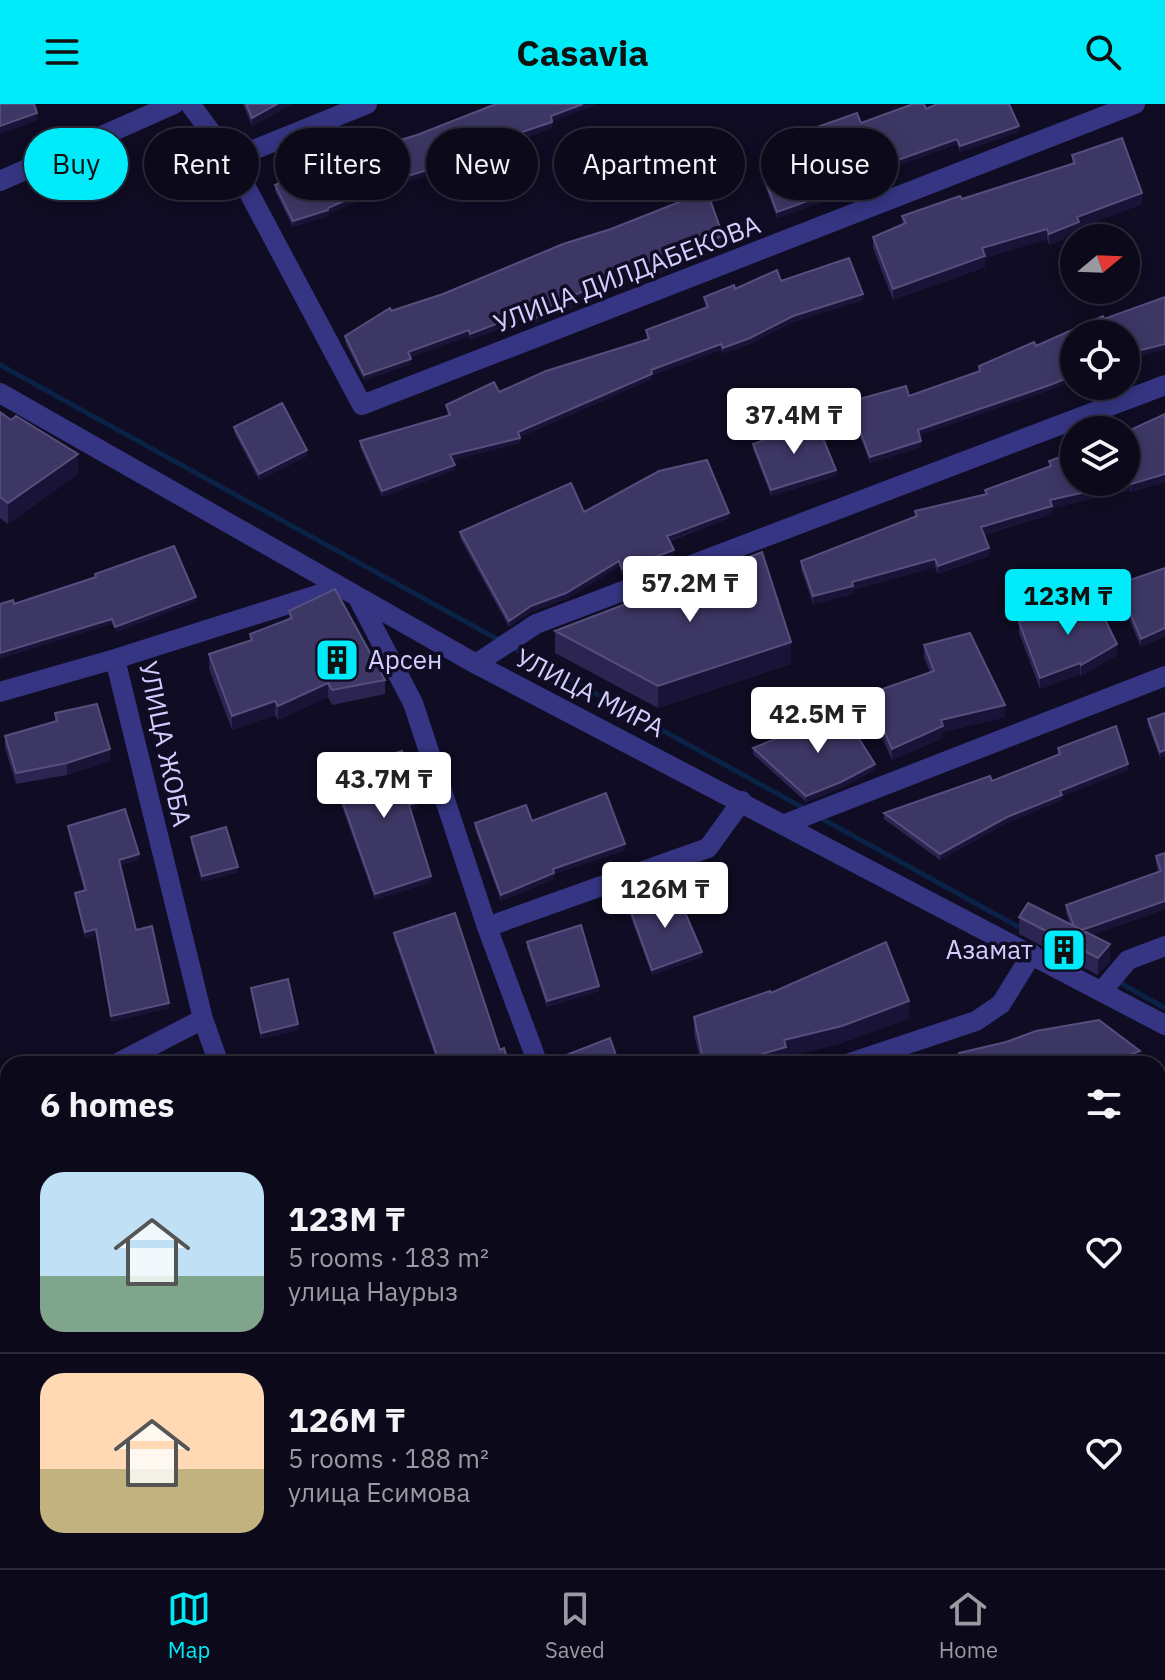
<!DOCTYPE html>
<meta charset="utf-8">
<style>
body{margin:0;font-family:"IBM Plex Sans",sans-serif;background:#191727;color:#f1f3f6;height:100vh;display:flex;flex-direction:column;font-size:30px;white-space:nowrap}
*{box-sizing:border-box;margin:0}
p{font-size:26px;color:#9a9aa2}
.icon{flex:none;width:44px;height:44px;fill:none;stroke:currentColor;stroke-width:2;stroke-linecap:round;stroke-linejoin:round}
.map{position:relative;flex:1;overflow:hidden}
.drawer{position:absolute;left:0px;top:952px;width:1166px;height:512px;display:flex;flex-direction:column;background:#0b091a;border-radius:24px 24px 0 0;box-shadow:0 4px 20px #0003,0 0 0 2px #2b2a39}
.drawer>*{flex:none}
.top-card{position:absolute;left:24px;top:24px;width:1118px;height:72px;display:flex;gap:16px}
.needle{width:52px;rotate:71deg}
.tools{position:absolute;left:1060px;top:120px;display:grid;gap:16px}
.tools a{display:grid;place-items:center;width:80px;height:80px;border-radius:50%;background:#0b091a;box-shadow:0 4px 20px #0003,0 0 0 2px #2b2a39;font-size:40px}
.price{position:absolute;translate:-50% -68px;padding:0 18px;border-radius:8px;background:#fff;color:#222;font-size:26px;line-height:52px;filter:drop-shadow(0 2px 4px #0008)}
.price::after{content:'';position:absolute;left:50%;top:48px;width:24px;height:18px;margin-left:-12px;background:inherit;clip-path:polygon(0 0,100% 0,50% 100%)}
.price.active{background:#00ebf9;color:#111}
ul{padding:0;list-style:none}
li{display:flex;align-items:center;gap:24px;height:200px;padding:0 40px}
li+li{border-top:2px solid #2b2a39}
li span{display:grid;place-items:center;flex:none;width:224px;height:160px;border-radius:24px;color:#555}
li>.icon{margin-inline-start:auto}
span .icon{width:96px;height:96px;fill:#fffc;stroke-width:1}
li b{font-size:34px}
h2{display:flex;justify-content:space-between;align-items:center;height:96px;padding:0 40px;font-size:34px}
.pill{padding:0 28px;border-radius:36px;background:#0b091a;box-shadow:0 4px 20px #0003,0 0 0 2px #2b2a39;font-size:28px;line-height:72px}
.pill.active{background:#00ebf9;color:#111}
header{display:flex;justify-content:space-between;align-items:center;height:104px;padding:0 40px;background:#00ebf9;color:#111;font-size:36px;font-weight:700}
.dock{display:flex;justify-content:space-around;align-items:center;height:112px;border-top:2px solid #2b2a39;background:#0b091a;font-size:22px;color:#9a9aa2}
.dock a{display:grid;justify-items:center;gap:4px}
.dock .active{color:#00ebf9}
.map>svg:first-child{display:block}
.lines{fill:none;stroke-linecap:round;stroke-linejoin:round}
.stream{stroke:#092246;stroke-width:5}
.minor{stroke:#353584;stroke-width:20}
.wall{fill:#2c2552}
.shaded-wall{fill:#191337}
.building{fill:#3d3765;stroke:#554f7d;stroke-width:2}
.labels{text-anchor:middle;stroke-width:7;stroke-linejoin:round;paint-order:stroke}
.street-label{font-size:26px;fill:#d2ceff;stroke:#0f0c23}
.poi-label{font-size:26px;fill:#d2ceff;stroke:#0f0c23;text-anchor:start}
</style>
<header><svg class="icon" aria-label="menu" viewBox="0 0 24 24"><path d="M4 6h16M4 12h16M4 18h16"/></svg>Casavia<svg class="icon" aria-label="search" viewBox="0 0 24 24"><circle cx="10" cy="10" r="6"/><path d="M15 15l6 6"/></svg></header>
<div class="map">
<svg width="1165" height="1464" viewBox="0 0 1165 1464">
<rect width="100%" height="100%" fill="#0f0c23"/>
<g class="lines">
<path class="stream" d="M 0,261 L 499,536
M 511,543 L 807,706
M 819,713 L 1024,826
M 1117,877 L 1165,904"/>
<path class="minor" d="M 190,0 L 231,55 L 362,301 L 1135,0
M 231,55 L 367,0
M 0,77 L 174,0
M 0,289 L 476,560 L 1165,921
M 357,492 L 413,599 L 487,823 L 538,960
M 476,560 L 536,520 L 1165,281
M 0,588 L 115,555
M 785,720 L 1165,572
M 487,823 L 708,744 L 742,697
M 1102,887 L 1128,856 L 1165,842
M 116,960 L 203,915
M 219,960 L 203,915 L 115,555 L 339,484
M 847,960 L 976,917 L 1001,900 L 1032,850
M 0,1020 L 8,1016
M 1158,1129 L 1165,1126
M 0,1317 L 8,1314
M 0,1387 L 8,1436
M 1158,1405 L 1165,1402
M 372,1456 L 374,1464
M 708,1456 L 711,1464
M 4,1464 L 11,1456
M 975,1464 L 999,1456"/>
</g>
<path class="wall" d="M 243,0 L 292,0 L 252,22 Z
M 595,0 L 595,1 L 552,17 L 552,24 L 506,40 L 508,53 L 475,65 L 470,52 L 424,73 L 372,88 L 372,91 L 328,110 L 328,112 L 293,123 L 275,87 L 275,81 L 317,65 Z
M 926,5 L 1019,28 L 960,48 L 957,40 L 880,68 L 884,84 L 843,96 L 841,91 L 777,114 L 761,71 L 761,65 L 823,43 L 817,29 L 817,23 L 861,19 Z
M 1072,51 L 1142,100 L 1079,124 L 1079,129 L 1049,141 L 1047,135 L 985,154 L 985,163 L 893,196 L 873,144 L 873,133 L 902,121 L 902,112 L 962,95 L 1072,60 Z
M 723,138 L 668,158 L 669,166 L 629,181 L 627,174 L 576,196 L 576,202 L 535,219 L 533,212 L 470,236 L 469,232 L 410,253 L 411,260 L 364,276 L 345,238 L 345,232 L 391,207 Z
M 781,177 L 863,196 L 793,218 L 750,240 L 723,249 L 721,246 L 652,271 L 652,275 L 520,333 L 520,339 L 453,356 L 455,366 L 382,393 L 360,343 L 360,337 L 448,312 L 446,301 L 499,288 L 647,235 L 646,226 L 706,204 L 704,193 L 735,185 Z
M 1165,193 L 1165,245 L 1126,256 L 1126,230 L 1050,286 L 919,331 L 921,343 L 870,359 L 849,303 L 849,298 L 909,292 L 979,267 L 979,262 L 1036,242 L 1104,215 Z
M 0,308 L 78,370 L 8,420 L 0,414 Z
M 1165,310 L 1165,378 L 1131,388 L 1130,386 L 1052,404 L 1052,410 L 983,431 L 989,452 L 938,470 L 935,463 L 853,486 L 853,490 L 813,500 L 801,465 L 801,457 L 915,413 L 915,407 L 985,391 L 985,386 L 1049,363 L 1049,357 L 1074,378 Z
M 234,323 L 307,352 L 259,376 L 234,328 Z
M 753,340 L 836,372 L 771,392 L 753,345 Z
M 584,408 L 729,414 L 670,437 L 674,452 L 622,471 L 619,462 L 566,495 L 531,508 L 509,523 L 460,434 L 460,428 Z
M 1165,464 L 1165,532 L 1141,543 L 1118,489 L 1118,480 Z
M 289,507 L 385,576 L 385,590 L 332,601 L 328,593 L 278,616 L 275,611 L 232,626 L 209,565 L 209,550 L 250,537 L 250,530 L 289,515 Z
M 1019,518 L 1117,551 L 1081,572 L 1080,570 L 1040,585 L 1019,529 Z
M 555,527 L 791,560 L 658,604 L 555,549 Z
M 924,541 L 1005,613 L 943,628 L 943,634 L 892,656 L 868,602 L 868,590 L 930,568 L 924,553 Z
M 55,609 L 110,657 L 67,671 L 16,680 L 5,644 L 5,632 L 55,618 Z
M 1165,609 L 1160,654 L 1148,621 L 1148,615 Z
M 753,644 L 875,666 L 841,684 L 806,698 L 753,650 Z
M 1058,644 L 1128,666 L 1062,692 L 1062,696 L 1007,719 L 940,756 L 884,715 L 884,709 L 992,677 L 1058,650 Z
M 332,668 L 418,704 L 410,706 L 431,778 L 375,796 L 332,674 Z
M 532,717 L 625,746 L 554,770 L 554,775 L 501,797 L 475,725 L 475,719 Z
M 68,722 L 139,756 L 120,761 L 136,826 L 169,904 L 111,918 L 96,831 L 85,834 L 75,794 L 75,789 L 84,786 L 68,728 Z
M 191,733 L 238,768 L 202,778 L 191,739 Z
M 1165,749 L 1165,805 L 1092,831 L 1110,857 L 1098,871 L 1019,830 L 1019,813 L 1070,820 L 1066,809 L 1066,801 L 1158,768 L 1156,760 L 1156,752 Z
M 630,805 L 702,853 L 652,871 L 630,811 Z
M 394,829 L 500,946 L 509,960 L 438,960 L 394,835 Z
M 527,838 L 599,887 L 547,903 L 527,844 Z
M 251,884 L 298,926 L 261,935 L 251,890 Z
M 771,889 L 909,914 L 842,939 L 786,953 L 786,959 L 784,960 L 701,960 L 694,930 L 694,913 Z
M 1165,1031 L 1160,1107 L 1158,1107 L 1158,1034 Z
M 585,1456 L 674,1456 L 677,1464 L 587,1464 Z
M 1113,1456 L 1158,1456 L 1165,1464 L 1115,1464 Z"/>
<path class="shaded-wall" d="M 277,0 L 292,0 L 252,22 L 252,14 Z
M 583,0 L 595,0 L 595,1 L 551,17 L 551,12 Z
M 37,9 L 37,17 L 0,30 L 0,22 Z
M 552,18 L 552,24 L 504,40 L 504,34 Z
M 1019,22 L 1019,28 L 960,48 L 960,42 Z
M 957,35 L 957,40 L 878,69 L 878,63 Z
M 470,46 L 470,52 L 424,73 L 372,88 L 372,91 L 328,110 L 328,112 L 293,123 L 293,117 L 328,104 L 371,83 Z
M 508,47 L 508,53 L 475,65 L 475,60 Z
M 884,78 L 884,84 L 843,96 L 843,90 Z
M 841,85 L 841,91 L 777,114 L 777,108 Z
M 1142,89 L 1142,100 L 1079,124 L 1079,129 L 1049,141 L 1049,130 L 1077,113 Z
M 1047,125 L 1047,135 L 985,154 L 985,163 L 893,196 L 893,185 L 982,144 Z
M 723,132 L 723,138 L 666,159 L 666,153 Z
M 669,161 L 669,166 L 629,181 L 629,175 Z
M 627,169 L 627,174 L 574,197 L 574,191 Z
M 863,190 L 863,196 L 793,218 L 750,240 L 723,249 L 723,244 L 793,212 Z
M 576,196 L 576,202 L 535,219 L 535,214 Z
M 533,206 L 533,212 L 470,236 L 470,230 Z
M 469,226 L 469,232 L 408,254 L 408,248 Z
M 721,240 L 721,246 L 652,271 L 652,275 L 518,334 L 518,328 L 651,266 Z
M 1165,240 L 1165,245 L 1126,256 L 1126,250 Z
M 411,255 L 411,260 L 364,276 L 364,271 Z
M 1074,271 L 1074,277 L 1050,286 L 918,332 L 918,326 Z
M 520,334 L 520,339 L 450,357 L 450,351 Z
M 921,337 L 921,343 L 870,359 L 870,353 Z
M 307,346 L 307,352 L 259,376 L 259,370 Z
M 78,350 L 78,370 L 8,420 L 8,399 Z
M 455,361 L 455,366 L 382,393 L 382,387 Z
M 836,366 L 836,372 L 771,392 L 771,386 Z
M 1165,370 L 1165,378 L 1131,388 L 1131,380 Z
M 1130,378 L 1130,386 L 1052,404 L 1052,410 L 981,431 L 981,423 L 1050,396 Z
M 729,409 L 729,414 L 667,437 L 667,432 Z
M 989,444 L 989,452 L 938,470 L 938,462 Z
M 674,446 L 674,452 L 622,471 L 622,465 Z
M 935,455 L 935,463 L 853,486 L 853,490 L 813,500 L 813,492 L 852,478 Z
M 619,457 L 619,462 L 566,495 L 531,508 L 509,523 L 509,517 L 531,502 Z
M 196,493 L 196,498 L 115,529 L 115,523 Z
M 112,515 L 112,520 L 0,555 L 0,549 Z
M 1165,524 L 1165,532 L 1141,543 L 1141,535 Z
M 791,538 L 791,560 L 658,604 L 658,582 Z
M 1117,540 L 1117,551 L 1081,572 L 1081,561 Z
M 1080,559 L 1080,570 L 1040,585 L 1040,574 Z
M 328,579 L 328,593 L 278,616 L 278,602 Z
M 275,597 L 275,611 L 232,626 L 232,612 Z
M 1005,601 L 1005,613 L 943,628 L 943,634 L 892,656 L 892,645 L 941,616 Z
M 110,645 L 110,657 L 67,671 L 67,659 Z
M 1165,646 L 1165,652 L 1160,654 L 1160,648 Z
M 875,660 L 875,666 L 841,684 L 806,698 L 806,692 Z
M 1128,660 L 1128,666 L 1062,692 L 1062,696 L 1007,719 L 940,756 L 940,750 L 1007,713 L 1060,687 Z
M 418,698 L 418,704 L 409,706 L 409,701 Z
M 625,740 L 625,746 L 554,770 L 554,775 L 501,797 L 501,791 L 553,765 Z
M 139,750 L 139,756 L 119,762 L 119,756 Z
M 238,763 L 238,768 L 202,778 L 202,772 Z
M 431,772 L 431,778 L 375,796 L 375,790 Z
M 1165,797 L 1165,805 L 1076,837 L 1076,829 Z
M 96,825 L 96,831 L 85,834 L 85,828 Z
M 1110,840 L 1110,857 L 1098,871 L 1098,854 Z
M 702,848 L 702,853 L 652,871 L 652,866 Z
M 599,882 L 599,887 L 547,903 L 547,897 Z
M 909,897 L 909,914 L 842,939 L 786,953 L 786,959 L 728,960 L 784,936 Z
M 169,899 L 169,904 L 111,918 L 111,912 Z
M 298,920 L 298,926 L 261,935 L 261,929 Z
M 1140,947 L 1140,954 L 1125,960 L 1106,960 Z
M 1165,1086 L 1165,1099 L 1160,1101 L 1160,1094 L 1158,1089 Z
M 8,1089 L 8,1095 L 0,1097 L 0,1091 Z
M 1165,1363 L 1165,1372 L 1158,1374 L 1158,1365 Z
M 390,1456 L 408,1456 L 387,1463 L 387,1457 Z
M 894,1456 L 910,1456 L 888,1464 L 872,1464 Z"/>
<path class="building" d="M 0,0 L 34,0 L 37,9 L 0,22 Z
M 246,0 L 277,0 L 252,14 Z
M 496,0 L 583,0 L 551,12 L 552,18 L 504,34 L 508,47 L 475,60 L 470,46 L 424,67 L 371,83 L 372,85 L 328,104 L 328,106 L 293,117 L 275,81 L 317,62 L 317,65 L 369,45 L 417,31 Z
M 913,0 L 924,0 L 926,5 L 937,0 L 1009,0 L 1019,22 L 960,42 L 957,35 L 878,63 L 884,78 L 843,90 L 841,85 L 777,108 L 761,65 L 825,42 L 817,23 L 857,9 L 861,19 Z
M 1122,34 L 1142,89 L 1077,113 L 1079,118 L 1049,130 L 1047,125 L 982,144 L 985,152 L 893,185 L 873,133 L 906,119 L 902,112 L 960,92 L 962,95 L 1075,59 L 1072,51 Z
M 707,87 L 723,132 L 666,153 L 669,161 L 629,175 L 627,169 L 574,191 L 576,196 L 535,214 L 533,206 L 470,230 L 469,226 L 408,248 L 411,255 L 364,271 L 345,232 L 390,204 L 391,207 L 443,190 L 563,140 L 611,125 Z
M 849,154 L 863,190 L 793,212 L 750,234 L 723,244 L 721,240 L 651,266 L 652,270 L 518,328 L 520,334 L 450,351 L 455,361 L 382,387 L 360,337 L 450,311 L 446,301 L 494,278 L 499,288 L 546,267 L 649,235 L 646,226 L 708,203 L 704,193 L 734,181 L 735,185 L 777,166 L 781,177 Z
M 1165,193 L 1165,240 L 1126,250 L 1126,230 L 1074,230 L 1074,271 L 1050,281 L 918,326 L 921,337 L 870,353 L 849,298 L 906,282 L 909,292 L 980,267 L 979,262 L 1034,238 L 1036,242 L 1103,212 L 1104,215 Z
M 282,299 L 307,346 L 259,370 L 234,323 Z
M 0,308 L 11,316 L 16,312 L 78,350 L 8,399 L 0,393 Z
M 1165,310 L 1165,370 L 1131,380 L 1130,378 L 1050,396 L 1052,402 L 981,423 L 989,444 L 938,462 L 935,455 L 852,478 L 853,482 L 813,492 L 801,457 L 917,412 L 915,407 L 987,390 L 985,386 L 1051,362 L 1049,357 L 1074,348 L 1074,378 L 1126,378 L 1126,328 Z
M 816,317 L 836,366 L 771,386 L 753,340 Z
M 707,356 L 729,409 L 667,432 L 674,446 L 622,465 L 619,457 L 566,489 L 531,502 L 509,517 L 460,428 L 571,379 L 584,408 L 659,367 Z
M 174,442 L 196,493 L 115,523 L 112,515 L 0,549 L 0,500 L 13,496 L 14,500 L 96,473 L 95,470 Z
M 762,448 L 791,538 L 658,582 L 555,527 Z
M 1165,464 L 1165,524 L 1141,535 L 1118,480 Z
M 335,485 L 385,576 L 332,586 L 328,579 L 278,602 L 275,597 L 232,612 L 209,550 L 252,536 L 250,530 L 292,514 L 289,507 Z
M 1093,491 L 1117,540 L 1081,561 L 1080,559 L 1040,574 L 1019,518 L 1059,507 Z
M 970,529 L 1005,601 L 941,616 L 943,622 L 892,645 L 868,590 L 934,567 L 924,541 Z
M 97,600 L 110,645 L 67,659 L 16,669 L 5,632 L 57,617 L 55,609 Z
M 842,608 L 875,660 L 841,678 L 806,692 L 753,644 Z
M 1165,609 L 1165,646 L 1160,648 L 1148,615 Z
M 1116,622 L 1128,660 L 1060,687 L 1062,691 L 1007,713 L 940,750 L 884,709 L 990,672 L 992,677 L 1060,650 L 1058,644 Z
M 402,647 L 418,698 L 409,701 L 431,772 L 375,790 L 332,668 Z
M 606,689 L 625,740 L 553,765 L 554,769 L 501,791 L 475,719 L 526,701 L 532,717 Z
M 125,705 L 139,750 L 119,756 L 136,826 L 152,822 L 169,899 L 111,912 L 96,825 L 85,828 L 75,789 L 86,786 L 68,722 Z
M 226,723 L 238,763 L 202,772 L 191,733 Z
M 1165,749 L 1165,797 L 1082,826 L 1074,822 L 1066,801 L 1161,767 L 1156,752 Z
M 675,785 L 702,848 L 652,866 L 630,805 Z
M 1028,799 L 1110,840 L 1098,854 L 1019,813 Z
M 455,809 L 500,946 L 504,944 L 509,960 L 440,960 L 394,829 Z
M 581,821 L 599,882 L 547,897 L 527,838 Z
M 886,838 L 909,897 L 842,922 L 784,936 L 786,943 L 728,960 L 704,960 L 694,913 L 770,887 L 771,889 Z
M 288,875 L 298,920 L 261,929 L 251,884 Z
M 1099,916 L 1140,947 L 1106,960 L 963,960 L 959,949 L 1006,938 L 1036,927 Z
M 610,934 L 619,960 L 564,960 L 561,953 Z
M 1165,1031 L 1165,1086 L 1158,1089 L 1160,1094 L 1158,1094 L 1158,1034 Z
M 8,1043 L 8,1089 L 0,1091 L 0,1046 Z
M 1165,1296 L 1165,1363 L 1158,1365 L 1158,1310 L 1164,1308 L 1161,1297 Z
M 1165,1428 L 1165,1464 L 1119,1464 L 1116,1456 L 1158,1456 L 1158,1430 Z
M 588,1456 L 674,1456 L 677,1464 L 591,1464 Z
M 748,1456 L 786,1456 L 789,1464 L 744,1464 L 750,1462 Z
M 850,1456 L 894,1456 L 872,1464 L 853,1464 Z
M 1088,1458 L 1089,1464 L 1070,1464 Z"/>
<defs>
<g id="building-square" transform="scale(2.3)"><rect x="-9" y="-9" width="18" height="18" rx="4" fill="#00ebf9" stroke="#0f0c23"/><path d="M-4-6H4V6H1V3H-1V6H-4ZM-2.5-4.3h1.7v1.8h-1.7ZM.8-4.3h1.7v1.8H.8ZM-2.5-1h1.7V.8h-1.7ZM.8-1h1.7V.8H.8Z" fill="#111"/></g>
</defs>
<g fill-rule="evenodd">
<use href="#building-square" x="337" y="556"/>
<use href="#building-square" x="1064" y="846"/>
</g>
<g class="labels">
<g class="street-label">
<text transform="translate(627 170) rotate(-21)" y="9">УЛИЦА ДИЛДАБЕКОВА</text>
<text transform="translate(590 589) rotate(27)" y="9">УЛИЦА МИРА</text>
<text transform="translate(165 640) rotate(78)" y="9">УЛИЦА ЖОБА</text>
</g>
<g class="poi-label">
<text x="368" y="565">Арсен</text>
<text x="1033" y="855" text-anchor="end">Азамат</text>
</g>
</g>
</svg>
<div class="tools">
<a><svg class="needle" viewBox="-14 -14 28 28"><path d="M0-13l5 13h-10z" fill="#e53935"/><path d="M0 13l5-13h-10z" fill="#9a9aa2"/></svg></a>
<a><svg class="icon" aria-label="locate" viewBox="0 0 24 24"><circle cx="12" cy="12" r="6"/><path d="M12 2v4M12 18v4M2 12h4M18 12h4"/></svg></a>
<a><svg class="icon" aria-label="layers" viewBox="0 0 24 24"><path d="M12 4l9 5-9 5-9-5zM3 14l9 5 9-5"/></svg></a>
</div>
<b class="price" style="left:794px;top:352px">37.4M ₸</b>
<b class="price" style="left:690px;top:520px">57.2M ₸</b>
<b class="price active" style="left:1068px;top:533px">123M ₸</b>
<b class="price" style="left:818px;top:651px">42.5M ₸</b>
<b class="price" style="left:384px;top:716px">43.7M ₸</b>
<b class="price" style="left:665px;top:826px">126M ₸</b>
<div class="top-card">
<a class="pill active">Buy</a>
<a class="pill">Rent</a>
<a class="pill">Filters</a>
<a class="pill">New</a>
<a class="pill">Apartment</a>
<a class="pill">House</a>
</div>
<section class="drawer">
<h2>6 homes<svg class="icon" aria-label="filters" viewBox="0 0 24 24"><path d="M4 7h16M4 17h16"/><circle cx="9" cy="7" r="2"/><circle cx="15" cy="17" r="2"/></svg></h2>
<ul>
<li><span style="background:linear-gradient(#bfe0f5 65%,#7fa58c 0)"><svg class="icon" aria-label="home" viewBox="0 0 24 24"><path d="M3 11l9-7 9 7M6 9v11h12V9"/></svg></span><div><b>123M ₸</b><p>5 rooms · 183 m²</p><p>улица Наурыз</p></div><svg class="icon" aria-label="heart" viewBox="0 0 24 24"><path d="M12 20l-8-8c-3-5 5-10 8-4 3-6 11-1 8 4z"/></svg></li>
<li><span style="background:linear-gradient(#ffd9b3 60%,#c2b280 0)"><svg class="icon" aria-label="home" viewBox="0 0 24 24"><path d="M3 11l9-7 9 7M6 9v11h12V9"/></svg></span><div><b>126M ₸</b><p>5 rooms · 188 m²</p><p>улица Есимова</p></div><svg class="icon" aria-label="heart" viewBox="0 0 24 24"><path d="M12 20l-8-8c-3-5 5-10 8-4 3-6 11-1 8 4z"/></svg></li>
</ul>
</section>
</div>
<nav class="dock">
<a class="active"><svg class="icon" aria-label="map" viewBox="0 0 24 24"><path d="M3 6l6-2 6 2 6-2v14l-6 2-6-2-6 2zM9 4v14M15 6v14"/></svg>Map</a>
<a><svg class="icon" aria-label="saved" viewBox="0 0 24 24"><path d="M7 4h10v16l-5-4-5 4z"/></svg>Saved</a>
<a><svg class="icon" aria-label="home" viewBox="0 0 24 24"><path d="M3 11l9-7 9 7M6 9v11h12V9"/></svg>Home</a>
</nav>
